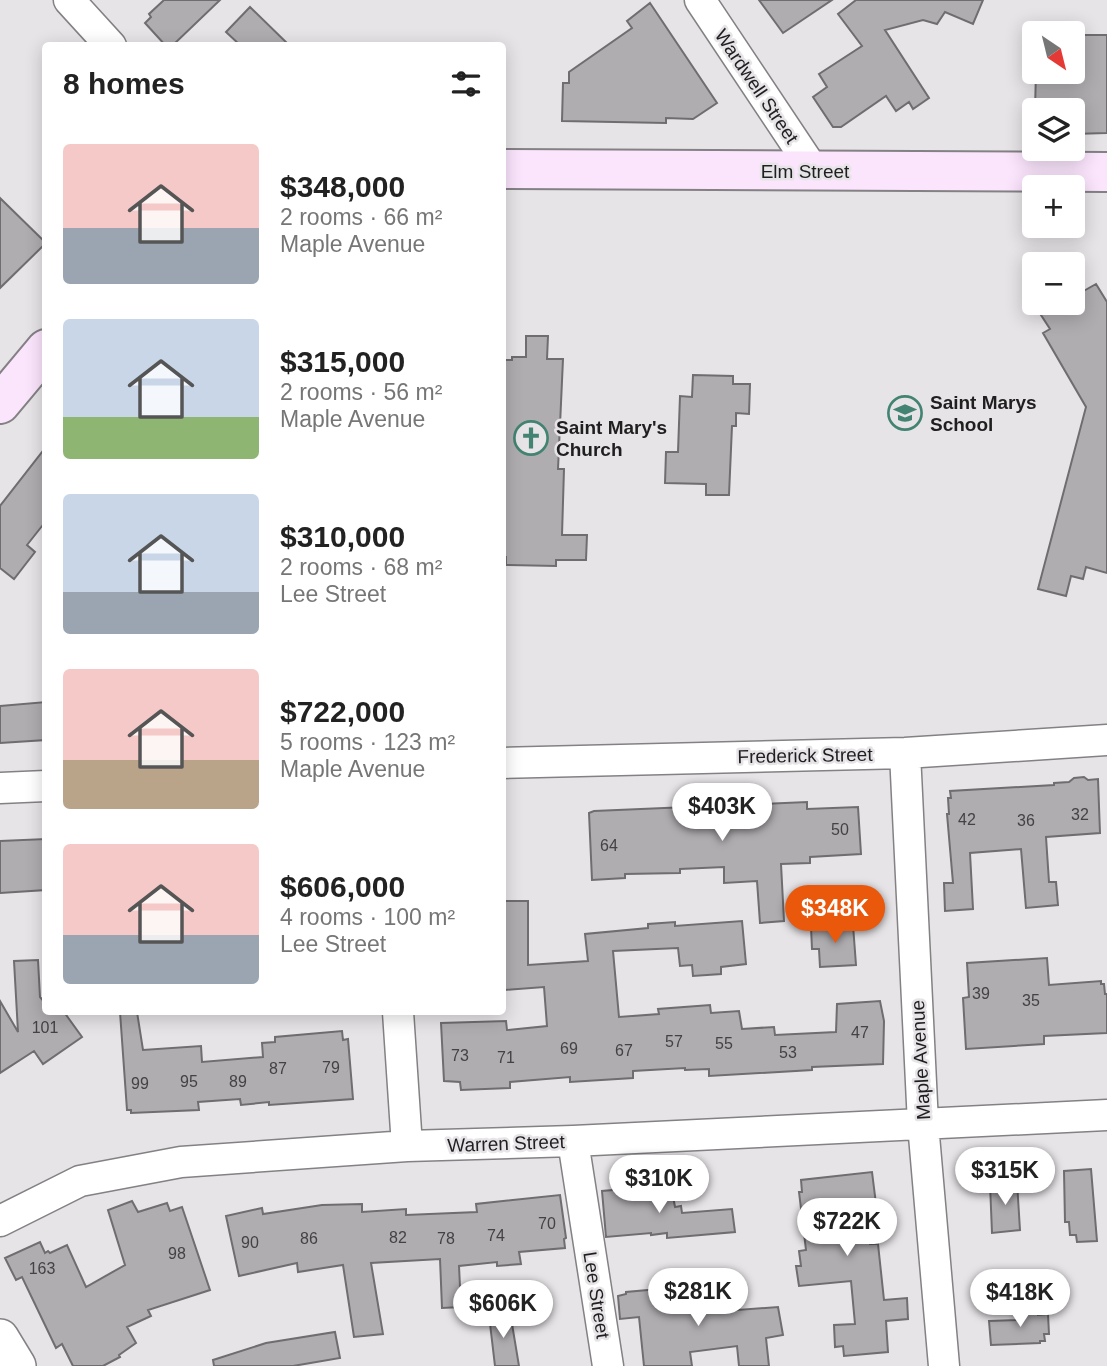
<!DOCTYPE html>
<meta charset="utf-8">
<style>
body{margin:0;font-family:Helvetica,sans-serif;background:#f2f2f2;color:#222;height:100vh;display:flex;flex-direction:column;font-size:26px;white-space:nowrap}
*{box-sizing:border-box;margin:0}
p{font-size:23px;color:#767676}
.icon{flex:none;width:38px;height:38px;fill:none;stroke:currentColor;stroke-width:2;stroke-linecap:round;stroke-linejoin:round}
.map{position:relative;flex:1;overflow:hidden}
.side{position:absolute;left:42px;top:42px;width:464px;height:973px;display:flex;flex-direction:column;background:#fff;border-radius:7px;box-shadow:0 4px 18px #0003}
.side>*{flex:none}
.needle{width:46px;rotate:145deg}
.fabs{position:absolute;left:1022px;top:21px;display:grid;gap:14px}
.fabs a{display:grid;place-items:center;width:63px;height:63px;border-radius:7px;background:#fff;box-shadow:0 4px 18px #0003;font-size:35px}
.price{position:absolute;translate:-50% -60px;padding:0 16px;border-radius:24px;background:#fff;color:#222;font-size:23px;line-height:46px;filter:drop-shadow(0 2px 4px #0008)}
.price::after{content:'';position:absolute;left:50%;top:42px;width:21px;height:16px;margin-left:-10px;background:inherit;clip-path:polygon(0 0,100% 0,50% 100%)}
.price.active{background:#ea580c;color:#fff}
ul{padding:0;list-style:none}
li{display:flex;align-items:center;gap:21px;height:175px;padding:0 21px}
li span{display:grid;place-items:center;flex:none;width:196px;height:140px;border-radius:7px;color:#555}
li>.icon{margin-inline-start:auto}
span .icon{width:84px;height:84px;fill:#fffc;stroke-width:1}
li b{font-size:30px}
h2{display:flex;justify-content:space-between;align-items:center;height:84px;padding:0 21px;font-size:30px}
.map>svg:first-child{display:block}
.building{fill:#b0adb1;stroke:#6f6d6f;stroke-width:2}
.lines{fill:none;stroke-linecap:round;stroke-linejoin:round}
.minor-casing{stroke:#838184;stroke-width:33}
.tertiary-casing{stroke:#838184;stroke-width:40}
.secondary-casing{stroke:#838184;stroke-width:42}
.minor{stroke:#fff;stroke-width:30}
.tertiary{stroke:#fff;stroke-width:37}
.secondary{stroke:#fbe5fd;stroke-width:38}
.labels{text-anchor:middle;stroke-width:5;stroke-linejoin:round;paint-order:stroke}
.number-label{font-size:16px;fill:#444244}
.street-label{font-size:19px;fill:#201f20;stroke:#e7e4e7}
.poi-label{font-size:19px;font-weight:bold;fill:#201f20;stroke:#e7e4e7;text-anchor:start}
</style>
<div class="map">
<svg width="1107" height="1366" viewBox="0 0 1107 1366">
<rect width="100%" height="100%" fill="#e7e4e7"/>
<path class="building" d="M 164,0 L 220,0 L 172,46 L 166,46 L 145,23 L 151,17 L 149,14 Z
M 759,0 L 832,0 L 783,33 Z
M 856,0 L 983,0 L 973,24 L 945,12 L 937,24 L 923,20 L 885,30 L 929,98 L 913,109 L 909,102 L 896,111 L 886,96 L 841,127 L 833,127 L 813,97 L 827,87 L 819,74 L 862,46 L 838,14 Z
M 650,3 L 717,103 L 693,119 L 666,118 L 666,123 L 562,121 L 563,83 L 569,83 L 569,72 L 632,28 L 627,21 Z
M 250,7 L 290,46 L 241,46 L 226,32 Z
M 1075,35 L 1107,35 L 1107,133 L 1073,134 L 1073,110 L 1035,109 L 1036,72 L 1074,72 Z
M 0,198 L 46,243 L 0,288 Z
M 1096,284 L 1107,302 L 1107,573 L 1086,567 L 1083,579 L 1071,576 L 1066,596 L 1038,589 L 1086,407 L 1043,333 L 1050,329 L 1041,315 L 1063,303 L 1073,303 L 1073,297 Z
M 526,336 L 548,336 L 547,359 L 563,359 L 558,469 L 564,469 L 562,535 L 587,535 L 586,560 L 556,560 L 556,566 L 506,565 L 506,557 L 502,557 L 504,360 L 512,360 L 512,357 L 526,357 Z
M 693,375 L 733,376 L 733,384 L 750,384 L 749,414 L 736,413 L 736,426 L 732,426 L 729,495 L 706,495 L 706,484 L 665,483 L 666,452 L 678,452 L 680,396 L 692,397 Z
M 46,447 L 46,521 L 27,545 L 35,552 L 14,579 L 0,568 L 0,506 Z
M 46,702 L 46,740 L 0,743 L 0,706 Z
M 1084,777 L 1088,780 L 1098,779 L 1100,833 L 1046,837 L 1049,882 L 1056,882 L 1058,905 L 1026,908 L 1021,849 L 970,853 L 973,909 L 945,911 L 944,883 L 953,883 L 947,814 L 949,814 L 948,798 L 951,798 L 950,791 L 1054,785 L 1054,783 L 1069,782 L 1074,778 Z
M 807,802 L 807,809 L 858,807 L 861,854 L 810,857 L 810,863 L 781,864 L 784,921 L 760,923 L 757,881 L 724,883 L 724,867 L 680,869 L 680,873 L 625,874 L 625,878 L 592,880 L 589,813 L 594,811 Z
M 46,839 L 46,890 L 0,893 L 0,841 Z
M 502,901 L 528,901 L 528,965 L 588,961 L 585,934 L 648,928 L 648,924 L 675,922 L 675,926 L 742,921 L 746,964 L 721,967 L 721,974 L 693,976 L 692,965 L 680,966 L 678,948 L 613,951 L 619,1017 L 659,1014 L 658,1009 L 710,1005 L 711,1013 L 739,1011 L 742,1029 L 774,1027 L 775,1035 L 836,1032 L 837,1004 L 880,1001 L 884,1021 L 883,1064 L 812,1067 L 812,1070 L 709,1076 L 709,1069 L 685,1070 L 685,1068 L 633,1071 L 633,1078 L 570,1082 L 570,1077 L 510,1082 L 510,1088 L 461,1090 L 460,1082 L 444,1081 L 441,1023 L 506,1021 L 507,1030 L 547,1026 L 544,987 L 505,990 Z
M 853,925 L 856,965 L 820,967 L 819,949 L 812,949 L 811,927 Z
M 1047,958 L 1049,985 L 1101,981 L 1101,984 L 1104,984 L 1105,994 L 1107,994 L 1107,1033 L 1044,1036 L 1044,1044 L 966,1049 L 963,998 L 969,997 L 967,963 Z
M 38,960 L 40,997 L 46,1004 L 46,1012 L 64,1012 L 82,1037 L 43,1064 L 34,1051 L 0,1073 L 0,1001 L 18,1032 L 14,961 Z
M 120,1012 L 137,1012 L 143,1050 L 201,1046 L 202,1062 L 263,1057 L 262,1043 L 275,1042 L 275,1037 L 342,1031 L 343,1040 L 348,1039 L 353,1099 L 269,1105 L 269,1102 L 241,1105 L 240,1099 L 198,1102 L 199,1110 L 131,1113 L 131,1110 L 127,1110 Z
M 1091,1169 L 1097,1241 L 1077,1242 L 1076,1235 L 1070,1235 L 1069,1222 L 1065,1222 L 1064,1171 Z
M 872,1172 L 876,1204 L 861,1207 L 870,1244 L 878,1244 L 884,1300 L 907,1298 L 908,1319 L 886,1321 L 888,1352 L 844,1356 L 843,1346 L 835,1347 L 834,1325 L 855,1324 L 851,1281 L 799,1286 L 796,1266 L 801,1266 L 799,1251 L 806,1250 L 799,1192 L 802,1192 L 801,1180 Z
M 1017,1182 L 1020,1230 L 992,1233 L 990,1184 Z
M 671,1185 L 675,1207 L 681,1206 L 682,1213 L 732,1209 L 735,1232 L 667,1238 L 667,1233 L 651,1235 L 651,1233 L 606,1237 L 602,1191 Z
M 560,1195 L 566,1238 L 564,1239 L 565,1248 L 519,1252 L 521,1264 L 497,1266 L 497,1262 L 459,1266 L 461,1307 L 442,1308 L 440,1259 L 371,1263 L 383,1334 L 354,1337 L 343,1265 L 298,1272 L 297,1263 L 239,1276 L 226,1216 L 262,1208 L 263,1214 L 322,1205 L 362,1204 L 362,1212 L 406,1209 L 406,1215 L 477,1212 L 476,1204 Z
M 132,1201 L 138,1212 L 167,1203 L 170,1211 L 182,1207 L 210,1290 L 148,1310 L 151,1316 L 127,1327 L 136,1343 L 119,1355 L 120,1357 L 103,1366 L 73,1366 L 62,1344 L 56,1348 L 22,1277 L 16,1280 L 5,1258 L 40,1242 L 45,1253 L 48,1251 L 50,1253 L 67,1245 L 86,1287 L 125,1265 L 108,1210 Z
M 670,1288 L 671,1301 L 722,1297 L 724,1311 L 778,1307 L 783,1335 L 766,1338 L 769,1366 L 739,1366 L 737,1346 L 690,1352 L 692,1366 L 644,1366 L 639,1317 L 620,1319 L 618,1296 L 626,1294 L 626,1292 Z
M 1038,1311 L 1038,1315 L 1048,1314 L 1049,1334 L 1044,1334 L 1045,1341 L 1040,1341 L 1040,1343 L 991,1345 L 989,1321 L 1018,1320 L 1017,1312 Z
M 510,1312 L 519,1366 L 495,1366 L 489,1315 Z
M 335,1332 L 340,1358 L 293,1366 L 214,1366 L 213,1360 L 266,1343 Z"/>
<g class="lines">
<g class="minor-casing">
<path id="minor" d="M 69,0 L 111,46
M 700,0 L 814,171
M 905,753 L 923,1124 L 944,1366
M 502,763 L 905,753 L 1107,740
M 0,788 L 46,786
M 398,1012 L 407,1146
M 573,1141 L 608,1366
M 0,1221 L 80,1181 L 181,1162 L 407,1146 L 573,1141 L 1107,1115"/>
</g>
<g class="tertiary-casing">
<path id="tertiary" d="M 0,1338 L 17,1366"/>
</g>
<g class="secondary-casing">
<path id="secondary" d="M 502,169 L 1107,172
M 0,404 L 46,349"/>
</g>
<use href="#minor" class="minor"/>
<use href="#tertiary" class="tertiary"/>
<use href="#secondary" class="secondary"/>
</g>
<defs>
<g id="school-ring" transform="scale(1.75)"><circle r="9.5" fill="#e7e4e7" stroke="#438371" stroke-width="1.5"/><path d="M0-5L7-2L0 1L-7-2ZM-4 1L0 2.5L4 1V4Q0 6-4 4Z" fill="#438371"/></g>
<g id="church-ring" transform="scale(1.75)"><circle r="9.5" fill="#e7e4e7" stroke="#438371" stroke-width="1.5"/><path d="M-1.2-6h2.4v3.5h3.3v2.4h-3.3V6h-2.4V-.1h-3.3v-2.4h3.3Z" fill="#438371"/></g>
</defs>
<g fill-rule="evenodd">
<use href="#school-ring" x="905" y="413"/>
<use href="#church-ring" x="531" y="438"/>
</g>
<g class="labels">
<g class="number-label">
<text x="1080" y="820">32</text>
<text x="967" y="825">42</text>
<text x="1026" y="826">36</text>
<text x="840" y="835">50</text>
<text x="609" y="851">64</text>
<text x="981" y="999">39</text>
<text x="1031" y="1006">35</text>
<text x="45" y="1033">101</text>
<text x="860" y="1038">47</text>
<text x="674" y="1047">57</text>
<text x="724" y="1049">55</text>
<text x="569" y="1054">69</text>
<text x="624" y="1056">67</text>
<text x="788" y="1058">53</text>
<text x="460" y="1061">73</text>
<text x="506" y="1063">71</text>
<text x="331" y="1073">79</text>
<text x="278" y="1074">87</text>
<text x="189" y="1087">95</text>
<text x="238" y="1087">89</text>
<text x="140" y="1089">99</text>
<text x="547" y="1229">70</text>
<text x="496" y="1241">74</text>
<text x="398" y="1243">82</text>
<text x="309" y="1244">86</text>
<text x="446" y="1244">78</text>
<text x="250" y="1248">90</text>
<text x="177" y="1259">98</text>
<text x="42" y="1274">163</text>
</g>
<g class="street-label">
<text transform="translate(757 86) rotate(56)" y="7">Wardwell Street</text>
<text x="805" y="178">Elm Street</text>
<text transform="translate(805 755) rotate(-1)" y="7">Frederick Street</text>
<text transform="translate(920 1060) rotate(-93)" y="7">Maple Avenue</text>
<text transform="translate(506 1143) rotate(-2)" y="7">Warren Street</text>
<text transform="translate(597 1295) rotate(81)" y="7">Lee Street</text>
</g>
<g class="poi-label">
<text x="930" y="409">Saint Marys<tspan x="930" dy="22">School</tspan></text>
<text x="556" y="434">Saint Mary's<tspan x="556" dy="22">Church</tspan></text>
</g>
</g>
</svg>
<div class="fabs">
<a><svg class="needle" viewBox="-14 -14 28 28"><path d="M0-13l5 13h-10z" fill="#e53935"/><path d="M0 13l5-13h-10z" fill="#767676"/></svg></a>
<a><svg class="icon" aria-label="layers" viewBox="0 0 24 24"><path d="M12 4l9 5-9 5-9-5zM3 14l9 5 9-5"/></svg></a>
<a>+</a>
<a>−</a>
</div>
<b class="price" style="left:722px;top:843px">$403K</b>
<b class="price active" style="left:835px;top:945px">$348K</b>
<b class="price" style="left:1005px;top:1207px">$315K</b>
<b class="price" style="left:659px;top:1215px">$310K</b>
<b class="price" style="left:847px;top:1258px">$722K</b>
<b class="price" style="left:698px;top:1328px">$281K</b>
<b class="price" style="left:1020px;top:1329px">$418K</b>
<b class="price" style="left:503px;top:1340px">$606K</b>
<section class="side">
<h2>8 homes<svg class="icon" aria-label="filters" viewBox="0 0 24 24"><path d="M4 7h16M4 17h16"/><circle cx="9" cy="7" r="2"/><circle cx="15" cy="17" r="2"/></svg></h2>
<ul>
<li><span style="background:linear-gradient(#f6c9c9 60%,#9aa5b1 0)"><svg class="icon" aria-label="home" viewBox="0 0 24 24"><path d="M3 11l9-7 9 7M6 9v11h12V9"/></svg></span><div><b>$348,000</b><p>2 rooms · 66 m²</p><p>Maple Avenue</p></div></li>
<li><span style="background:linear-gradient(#c9d6e8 70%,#8fb573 0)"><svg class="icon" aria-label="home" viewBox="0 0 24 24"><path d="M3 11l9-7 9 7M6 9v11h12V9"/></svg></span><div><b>$315,000</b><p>2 rooms · 56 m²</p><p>Maple Avenue</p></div></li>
<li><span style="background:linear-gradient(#c9d6e8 70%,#9aa5b1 0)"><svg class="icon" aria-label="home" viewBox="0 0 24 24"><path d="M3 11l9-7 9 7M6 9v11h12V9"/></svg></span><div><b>$310,000</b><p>2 rooms · 68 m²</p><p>Lee Street</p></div></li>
<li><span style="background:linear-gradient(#f6c9c9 65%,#b9a48a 0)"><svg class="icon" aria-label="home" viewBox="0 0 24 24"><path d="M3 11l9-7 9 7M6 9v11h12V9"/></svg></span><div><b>$722,000</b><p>5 rooms · 123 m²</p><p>Maple Avenue</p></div></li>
<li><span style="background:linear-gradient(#f6c9c9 65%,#9aa5b1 0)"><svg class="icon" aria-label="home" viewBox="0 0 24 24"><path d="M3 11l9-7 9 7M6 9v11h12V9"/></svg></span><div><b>$606,000</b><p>4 rooms · 100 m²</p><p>Lee Street</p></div></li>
</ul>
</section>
</div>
